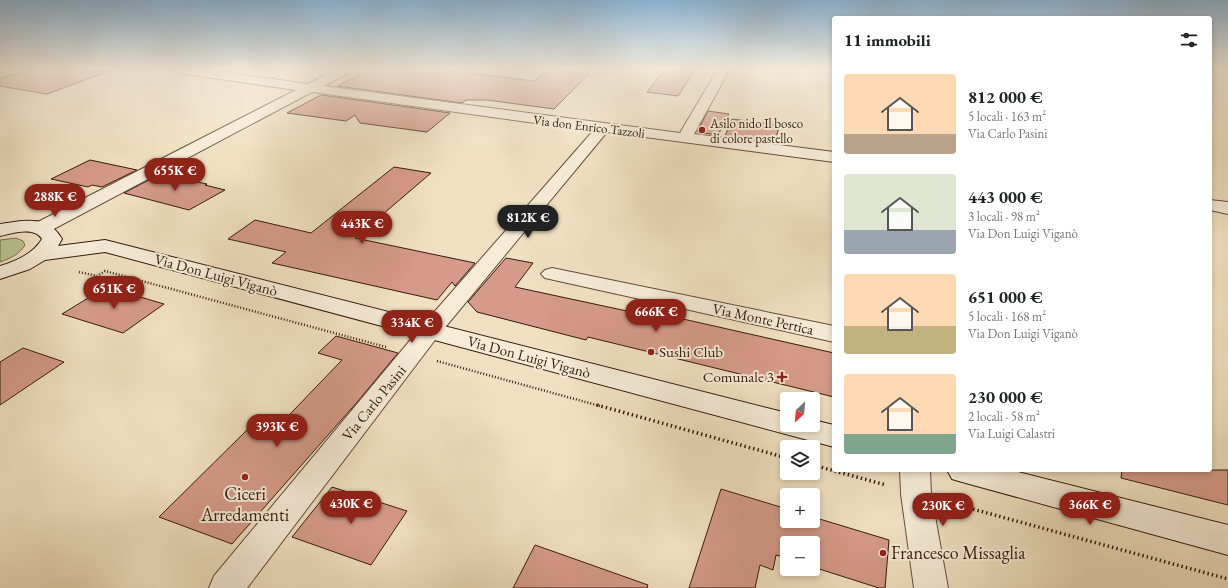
<!DOCTYPE html>
<html lang="it">
<meta charset="utf-8">
<style>
body{margin:0;font-family:"EB Garamond",serif;background:#f2f2f2;color:#202124;height:100vh;display:flex;flex-direction:column;font-size:15px;white-space:nowrap}
*{box-sizing:border-box;margin:0}
p{font-size:13px;color:#757577}
.icon{flex:none;width:22px;height:22px;fill:none;stroke:currentColor;stroke-width:2;stroke-linecap:round;stroke-linejoin:round}
.map{position:relative;flex:1;overflow:hidden}
.side{position:absolute;left:832px;top:16px;width:380px;height:456px;display:flex;flex-direction:column;background:#fff;border-radius:4px;box-shadow:0 2px 6px #0003}
.side>*{flex:none}
.needle{width:26px;rotate:206deg}
.buttons{position:absolute;left:780px;top:392px;display:grid;gap:8px}
.buttons a{display:grid;place-items:center;width:40px;height:40px;border-radius:4px;background:#fff;box-shadow:0 2px 6px #0003;font-size:20px}
.price{position:absolute;translate:-50% -34px;padding:0 9px;border-radius:14px;background:#8f2418;color:#fff;font-size:13px;line-height:26px;filter:drop-shadow(0 1px 2px #0008)}
.price::after{content:'';position:absolute;left:50%;top:24px;width:12px;height:9px;margin-left:-6px;background:inherit;clip-path:polygon(0 0,100% 0,50% 100%)}
.price.active{background:#222;color:#fff}
ul{padding:0;list-style:none}
li{display:flex;align-items:center;gap:12px;height:100px;padding:0 12px}
li span{display:grid;place-items:center;flex:none;width:112px;height:80px;border-radius:4px;color:#555}
li>.icon{margin-inline-start:auto}
span .icon{width:48px;height:48px;fill:#fffc;stroke-width:1}
li b{font-size:17px}
h2{display:flex;justify-content:space-between;align-items:center;height:48px;padding:0 12px;font-size:17px}
.map>svg:first-child{display:block}
.green{fill:#bbc292;stroke:#796f4e}
.building{fill:#d59a89;stroke:#371c0b}
.lines{fill:none;stroke-linecap:round;stroke-linejoin:round}
.street-casing{stroke:#654d38;stroke-width:2}
.secondary-casing{stroke:#371c0b;stroke-width:2}
.path-far1{stroke:#371c0b;stroke-width:2.5;stroke-dasharray:1 2;stroke-linecap:butt}
.path{stroke:#371c0b;stroke-width:3.5;stroke-dasharray:1.5 3;stroke-linecap:butt}
.street{fill:#f5ebd7;fill-rule:evenodd}
.secondary{fill:#f5ebd7;fill-rule:evenodd}
.poi-dot{fill:#8f2418;stroke:#f5ebd7;stroke-width:1.5}
.labels{text-anchor:middle;stroke-width:4;stroke-linejoin:round;paint-order:stroke}
.far-poi-label{font-size:13px;fill:#371c0b;stroke:#f5ebd7;text-anchor:start}
.far-street-label{font-size:13px;fill:#371c0b;stroke:#f5ebd7}
.street-label{font-size:15px;fill:#371c0b;stroke:#f5ebd7}
.poi-label{font-size:15px;fill:#371c0b;stroke:#f5ebd7;text-anchor:start}
.near-poi-label{font-size:18px;fill:#371c0b;stroke:#f5ebd7}
</style>
<div class="map">
<svg width="1228" height="588" viewBox="0 0 1228 588">
<rect width="100%" height="100%" fill="#f0e0c1"/>
<filter id="stains"><feTurbulence type="fractalNoise" baseFrequency=".005" numOctaves="4"/><feColorMatrix values="0 0 0 0 .2 0 0 0 0 .09 0 0 0 0 .02 0 0 0 .5 -.17"/></filter>
<radialGradient id="worn" r=".72"><stop offset=".6" stop-color="#630" stop-opacity="0"/><stop offset="1" stop-color="#630" stop-opacity=".3"/></radialGradient>
<path class="green" d="M 16,238 L 23,241 L 25,245 C 20,254 9,259 0,262 L 0,240 Z"/>
<path class="building" d="M 26,69 L 109,69 L 109,71 L 47,94 L 0,86 L 0,79 L 18,73 L 21,71 Z
M 371,69 L 475,69 L 469,73 L 534,81 L 549,69 L 589,74 L 554,109 L 487,100 L 466,100 L 462,103 L 337,86 Z
M 665,69 L 696,69 L 678,96 L 647,92 Z
M 321,95 L 450,113 L 427,132 L 360,123 L 355,115 L 346,121 L 287,113 Z
M 708,111 L 729,114 L 718,135 L 697,132 Z
M 732,119 L 780,125 L 774,143 L 725,136 Z
M 90,160 L 137,170 L 102,187 L 92,185 L 88,187 L 51,179 Z
M 394,167 L 431,173 L 355,238 L 475,263 L 455,286 L 452,282 L 437,300 L 272,263 L 286,252 L 228,239 L 255,220 L 311,233 Z
M 160,174 L 207,184 L 205,185 L 225,190 L 189,210 L 124,193 Z
M 506,258 L 533,263 L 515,287 L 641,314 L 643,310 L 834,353 L 834,397 L 588,337 L 586,340 L 477,312 L 468,302 Z
M 106,287 L 164,304 L 123,333 L 62,314 Z
M 336,336 L 398,353 L 358,401 L 232,544 L 159,517 L 247,430 L 268,437 L 342,360 L 318,353 Z
M 23,348 L 64,362 L 0,405 L 0,362 Z
M 1122,470 L 1228,470 L 1228,505 L 1121,478 Z
M 332,487 L 407,511 L 371,565 L 292,537 Z
M 721,489 L 787,509 L 787,521 L 813,521 L 813,517 L 889,540 L 885,588 L 879,588 L 813,567 L 813,543 L 787,543 L 787,558 L 776,555 L 773,570 L 760,565 L 755,588 L 689,588 Z
M 535,545 L 648,585 L 647,588 L 513,588 Z"/>
<g class="lines">
<g class="street-casing">
<path id="street" d="M 3,69 L 20,69 L 18,72 L 0,78 L 0,70 Z
M 171,69 L 202,69 L 308,84 L 338,69 L 353,69 L 351,72 L 324,86 L 680,133 L 718,69 L 730,69 L 694,134 L 834,152 L 834,162 L 607,132 L 438,336 L 247,588 L 209,588 L 214,576 L 422,326 L 593,131 L 312,92 L 48,232 L 41,234 L 34,232 L 31,228 L 34,224 L 296,90 L 177,73 L 173,72 Z
M 1210,200 L 1228,202 L 1228,214 L 1210,210 Z
M 552,268 L 834,326 L 834,342 L 545,278 L 541,274 L 545,270 Z
M 900,470 L 930,470 L 931,494 L 948,588 L 914,588 L 901,494 Z"/>
</g>
<g class="secondary-casing">
<path id="secondary" d="M 21,221 C 40,220 52,222 62,239 L 58,246 L 105,240 L 787,413 L 787,425 L 813,425 L 813,420 L 834,425 L 834,447 L 105,252 L 45,260 L 30,269 L 0,279 L 0,266 C 16,261 33,254 42,239 C 35,226 12,233 0,236 L 0,224 Z
M 947,470 L 1010,470 L 1228,525 L 1228,555 L 962,482 L 952,479 Z"/>
</g>
<path class="path-far1" d="M 79,272 L 97,276 L 105,271 L 386,347
M 437,361 L 600,406"/>
<path class="path" d="M 597,405 L 787,458
M 813,465 L 886,485
M 947,502 L 1228,579"/>
<use href="#street" class="street"/>
<use href="#secondary" class="secondary"/>
</g>
<linearGradient id="sky" x2="0" y2="1"><stop stop-color="#8bb6d7"/><stop offset="0.46" stop-color="#f8f1e3"/><stop offset="1" stop-color="#f8f1e3" stop-opacity="0"/></linearGradient>
<rect width="1228" height="151" fill="url(#sky)"/>
<g class="poi-dot">
<circle cx="702" cy="130" r="4"/>
<circle cx="651" cy="352" r="4"/>
<path d="M780 371h4v4h4v4h-4v4h-4v-4h-4v-4h4z"/>
<circle cx="245" cy="477" r="4"/>
<circle cx="883" cy="553" r="4"/>
</g>
<g class="labels">
<g class="far-poi-label">
<text x="710" y="128">Asilo nido Il bosco<tspan x="710" dy="15">di colore pastello</tspan></text>
</g>
<g class="far-street-label">
<text transform="translate(589 126) rotate(7)" y="5">Via don Enrico Tazzoli</text>
</g>
<g class="street-label">
<text transform="translate(216 275) rotate(15)" y="5">Via Don Luigi Viganò</text>
<text transform="translate(763 319) rotate(12)" y="5">Via Monte Pertica</text>
<text transform="translate(529 357) rotate(15)" y="5">Via Don Luigi Viganò</text>
<text transform="translate(374 403) rotate(-51)" y="5">Via Carlo Pasini</text>
</g>
<g class="poi-label">
<text x="659" y="357">Sushi Club</text>
<text x="774" y="382" text-anchor="end">Comunale 3</text>
</g>
<g class="near-poi-label">
<text x="245" y="500">Ciceri<tspan x="245" dy="21">Arredamenti</tspan></text>
<text x="891" y="559" text-anchor="start">Francesco Missaglia</text>
</g>
</g>
<rect width="100%" height="100%" filter="url(#stains)"/>
<rect width="100%" height="100%" fill="url(#worn)"/>
</svg>
<div class="buttons">
<a><svg class="needle" viewBox="-14 -14 28 28"><path d="M0-13l5 13h-10z" fill="#e53935"/><path d="M0 13l5-13h-10z" fill="#757577"/></svg></a>
<a><svg class="icon" aria-label="layers" viewBox="0 0 24 24"><path d="M12 4l9 5-9 5-9-5zM3 14l9 5 9-5"/></svg></a>
<a>+</a>
<a>−</a>
</div>
<b class="price" style="left:175px;top:192px">655K €</b>
<b class="price" style="left:55px;top:218px">288K €</b>
<b class="price active" style="left:528px;top:239px">812K €</b>
<b class="price" style="left:362px;top:245px">443K €</b>
<b class="price" style="left:114px;top:310px">651K €</b>
<b class="price" style="left:656px;top:333px">666K €</b>
<b class="price" style="left:412px;top:344px">334K €</b>
<b class="price" style="left:277px;top:448px">393K €</b>
<b class="price" style="left:351px;top:525px">430K €</b>
<b class="price" style="left:1090px;top:526px">366K €</b>
<b class="price" style="left:943px;top:527px">230K €</b>
<section class="side">
<h2>11 immobili<svg class="icon" aria-label="filters" viewBox="0 0 24 24"><path d="M4 7h16M4 17h16"/><circle cx="9" cy="7" r="2"/><circle cx="15" cy="17" r="2"/></svg></h2>
<ul>
<li><span style="background:linear-gradient(#ffd9b3 75%,#b9a48a 0)"><svg class="icon" aria-label="home" viewBox="0 0 24 24"><path d="M3 11l9-7 9 7M6 9v11h12V9"/></svg></span><div><b>812 000 €</b><p>5 locali · 163 m²</p><p>Via Carlo Pasini</p></div></li>
<li><span style="background:linear-gradient(#dfe7d0 70%,#9aa5b1 0)"><svg class="icon" aria-label="home" viewBox="0 0 24 24"><path d="M3 11l9-7 9 7M6 9v11h12V9"/></svg></span><div><b>443 000 €</b><p>3 locali · 98 m²</p><p>Via Don Luigi Viganò</p></div></li>
<li><span style="background:linear-gradient(#ffd9b3 65%,#c2b280 0)"><svg class="icon" aria-label="home" viewBox="0 0 24 24"><path d="M3 11l9-7 9 7M6 9v11h12V9"/></svg></span><div><b>651 000 €</b><p>5 locali · 168 m²</p><p>Via Don Luigi Viganò</p></div></li>
<li><span style="background:linear-gradient(#ffd9b3 75%,#7fa58c 0)"><svg class="icon" aria-label="home" viewBox="0 0 24 24"><path d="M3 11l9-7 9 7M6 9v11h12V9"/></svg></span><div><b>230 000 €</b><p>2 locali · 58 m²</p><p>Via Luigi Calastri</p></div></li>
</ul>
</section>
</div>
